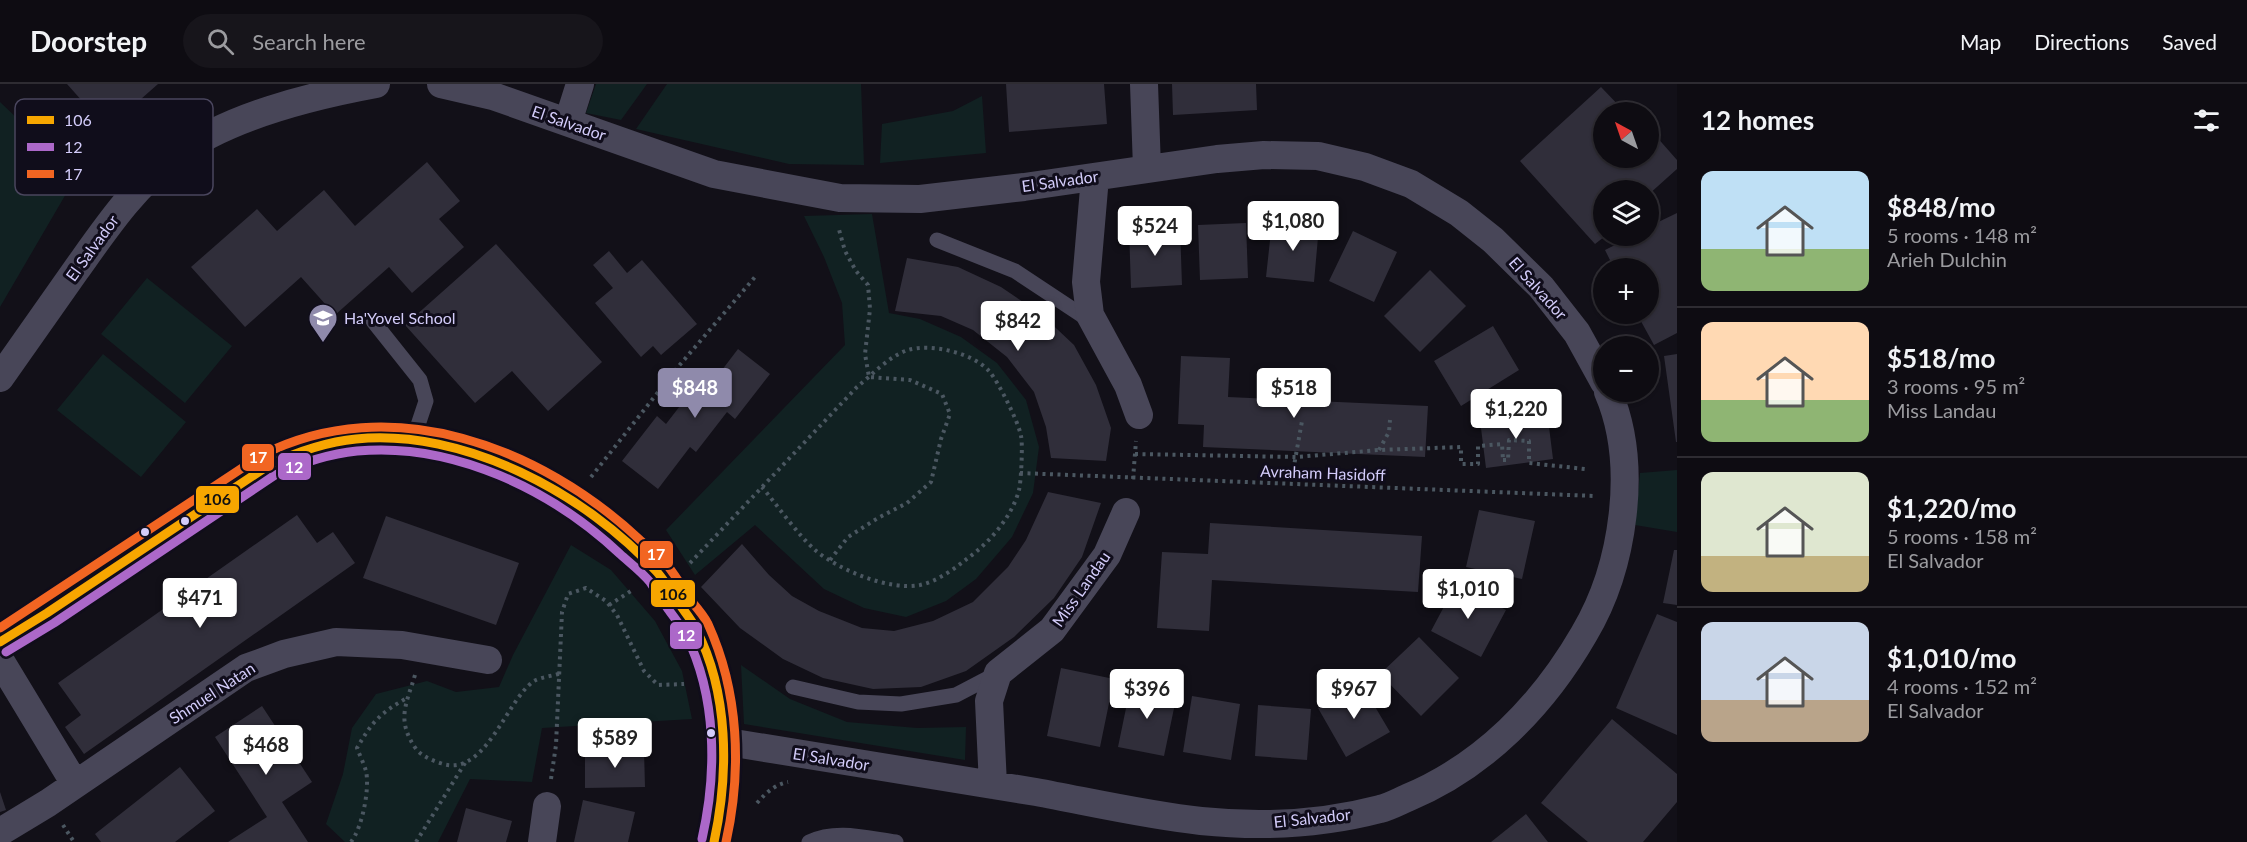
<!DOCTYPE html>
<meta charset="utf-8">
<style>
body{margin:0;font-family:Lato,sans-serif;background:#17151b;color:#f1f3f6;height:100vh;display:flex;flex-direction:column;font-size:22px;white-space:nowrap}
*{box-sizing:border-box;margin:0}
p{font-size:20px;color:#9b9b9f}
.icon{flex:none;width:33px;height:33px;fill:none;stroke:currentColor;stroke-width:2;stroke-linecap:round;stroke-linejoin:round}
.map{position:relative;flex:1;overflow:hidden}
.side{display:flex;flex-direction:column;background:#0e0c12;width:570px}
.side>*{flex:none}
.needle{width:39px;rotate:320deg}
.buttons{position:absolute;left:1593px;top:18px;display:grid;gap:12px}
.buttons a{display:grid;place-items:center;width:66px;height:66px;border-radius:50%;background:#0e0c12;box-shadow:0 2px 4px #0004,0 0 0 2px #2e2c32;font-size:30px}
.price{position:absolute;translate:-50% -51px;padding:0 14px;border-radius:6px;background:#fff;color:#222;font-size:20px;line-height:39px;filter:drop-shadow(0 2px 3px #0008)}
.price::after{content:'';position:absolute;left:50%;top:36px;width:18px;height:14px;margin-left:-9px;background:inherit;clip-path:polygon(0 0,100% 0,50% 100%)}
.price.on{background:#8f8aab;color:#fff}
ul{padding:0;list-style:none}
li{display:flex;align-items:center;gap:18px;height:150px;padding:0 24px}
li+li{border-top:2px solid #2e2c32}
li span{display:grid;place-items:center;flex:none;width:168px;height:120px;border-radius:12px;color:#555}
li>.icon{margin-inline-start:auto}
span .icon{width:72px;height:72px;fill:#fffc;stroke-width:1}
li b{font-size:26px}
h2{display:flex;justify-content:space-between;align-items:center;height:72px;padding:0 24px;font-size:26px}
header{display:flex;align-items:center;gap:36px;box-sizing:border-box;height:84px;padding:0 30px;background:#0e0c12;border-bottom:2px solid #2e2c32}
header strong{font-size:28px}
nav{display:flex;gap:33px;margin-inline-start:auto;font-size:21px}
.search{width:420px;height:54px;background:#17151b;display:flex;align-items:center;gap:15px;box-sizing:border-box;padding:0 21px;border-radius:33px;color:#9b9b9f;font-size:22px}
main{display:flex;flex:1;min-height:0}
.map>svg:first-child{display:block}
.green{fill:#112122}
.building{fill:#302e3a}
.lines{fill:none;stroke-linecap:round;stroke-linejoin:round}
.path{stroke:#4b5761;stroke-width:4;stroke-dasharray:3 4.5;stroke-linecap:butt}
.service{stroke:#484658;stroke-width:15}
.minor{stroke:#484658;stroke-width:28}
.tertiary{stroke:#484658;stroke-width:33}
.bus-1-casing{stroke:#100d1b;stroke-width:14}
.bus-2-casing{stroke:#100d1b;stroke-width:14}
.bus-3-casing{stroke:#100d1b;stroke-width:14}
.bus-1{stroke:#f7a600;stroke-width:9}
.bus-2{stroke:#ac68c9;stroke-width:9}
.bus-3{stroke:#f26522;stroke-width:9}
.bus-dot{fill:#d3ccfa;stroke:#100d1b;stroke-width:2}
.labels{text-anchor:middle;stroke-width:6;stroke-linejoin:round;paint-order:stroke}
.street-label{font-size:16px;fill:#d3ccfa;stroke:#100d1b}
.poi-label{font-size:16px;fill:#d3ccfa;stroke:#100d1b;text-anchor:start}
.key{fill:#100d1b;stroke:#4a465e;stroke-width:1.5}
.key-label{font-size:16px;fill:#d3ccfa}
.line-badge{stroke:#100d1b;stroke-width:2}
.badge-label{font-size:16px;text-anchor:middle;font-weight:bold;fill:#fff}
.pale-badge-label{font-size:16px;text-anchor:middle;font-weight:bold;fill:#111}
</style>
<header>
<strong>Doorstep</strong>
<div class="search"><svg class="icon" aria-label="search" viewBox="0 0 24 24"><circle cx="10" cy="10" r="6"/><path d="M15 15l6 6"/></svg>Search here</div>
<nav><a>Map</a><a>Directions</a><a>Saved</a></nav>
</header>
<main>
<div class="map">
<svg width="1677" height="758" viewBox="0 0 1677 758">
<rect width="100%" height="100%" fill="#121018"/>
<path class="green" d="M 596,0 L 647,0 L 621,36 L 586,29 Z
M 667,0 L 861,0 L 864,81 L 789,80 L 636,45 Z
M 982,12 L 986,69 L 880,79 L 882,40 L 953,27 Z
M 0,18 L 77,91 L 0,223 Z
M 872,130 L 889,229 L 920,235 L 961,253 L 997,279 L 1026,316 L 1039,363 L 1033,409 L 1012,453 L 976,495 L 946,517 L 906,533 L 864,524 L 824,505 L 755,441 L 695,491 L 666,446 L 845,261 L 842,219 L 824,173 L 804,132 Z
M 147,194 L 232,262 L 185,319 L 101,250 Z
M 103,270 L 186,338 L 141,393 L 57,326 Z
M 1677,386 L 1677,448 L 1635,441 L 1640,389 Z
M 571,461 L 611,486 L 655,537 L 682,587 L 692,635 L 542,644 L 532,698 L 470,695 L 438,758 L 345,758 L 326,740 L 343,690 L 352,644 L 376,610 L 427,597 L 456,608 L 499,603 L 513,571 Z
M 741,581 L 790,615 L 847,638 L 917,644 L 966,643 L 965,676 L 744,640 Z"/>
<path class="building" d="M 67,0 L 158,0 L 107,45 Z
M 1006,0 L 1104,0 L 1107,40 L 1009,48 Z
M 1172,0 L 1256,0 L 1257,26 L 1173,31 Z
M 1601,3 L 1625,28 L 1604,28 L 1604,60 L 1600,63 L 1604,66 L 1604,74 L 1610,74 L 1619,84 L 1630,74 L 1648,74 L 1648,57 L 1655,51 L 1677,76 L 1677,85 L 1648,111 L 1648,106 L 1604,106 L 1604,153 L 1595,160 L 1520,77 Z
M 427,78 L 460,117 L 439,135 L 464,163 L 412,209 L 389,183 L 335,231 L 301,193 L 245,243 L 191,183 L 257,125 L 277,147 L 324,106 L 355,142 Z
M 1677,129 L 1677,249 L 1654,261 L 1637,230 L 1648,230 L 1648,184 L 1614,184 L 1605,166 L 1633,152 L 1648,152 L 1648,143 Z
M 1272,138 L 1319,142 L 1314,198 L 1266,193 Z
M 1246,139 L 1248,194 L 1200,196 L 1198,141 Z
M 1180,143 L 1182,201 L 1131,204 L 1129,145 Z
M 1353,147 L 1397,168 L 1374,218 L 1329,197 Z
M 496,160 L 602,278 L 548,327 L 512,287 L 475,319 L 405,241 Z
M 609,167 L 627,189 L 642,176 L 697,240 L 661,271 L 653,262 L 641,273 L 595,219 L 613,204 L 593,181 Z
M 907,174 L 958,183 L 1001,203 L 1041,230 L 1074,261 L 1096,301 L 1111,344 L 1106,377 L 1051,374 L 1046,343 L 1034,308 L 1007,273 L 973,246 L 941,232 L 895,227 Z
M 1430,186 L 1466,222 L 1420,268 L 1384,232 Z
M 1493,242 L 1519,286 L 1461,322 L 1434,277 Z
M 738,265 L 770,290 L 735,335 L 727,328 L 696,368 L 690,363 L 658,405 L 622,377 L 657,332 L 666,340 L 700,296 L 709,303 Z
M 1677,270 L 1677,358 L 1676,358 L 1664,272 Z
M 1181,272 L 1230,274 L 1228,313 L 1428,322 L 1425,373 L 1203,363 L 1204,341 L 1178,340 Z
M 1547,327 L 1553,375 L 1486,384 L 1480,336 Z
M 1048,408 L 1101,419 L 1082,473 L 1054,514 L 1014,553 L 966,587 L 921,603 L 873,605 L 823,594 L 783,575 L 740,544 L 701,503 L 742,460 L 769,491 L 792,512 L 819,527 L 862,544 L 894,547 L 933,537 L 973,518 L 1008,483 L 1026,456 Z
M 1479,426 L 1535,437 L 1522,495 L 1466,483 Z
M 297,431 L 317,459 L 333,448 L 355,479 L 84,670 L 65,643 L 81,631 L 58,599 Z
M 386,432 L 519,479 L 496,541 L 363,494 Z
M 1210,439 L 1422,452 L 1418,508 L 1212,496 L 1209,547 L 1157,544 L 1162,468 L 1208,470 Z
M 1674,466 L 1677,466 L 1677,521 L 1663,519 Z
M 1456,500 L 1506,526 L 1481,573 L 1431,547 Z
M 1657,530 L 1677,538 L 1677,651 L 1616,624 Z
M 1419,553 L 1459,594 L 1421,632 L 1380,590 Z
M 1061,584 L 1114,595 L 1100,663 L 1047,652 Z
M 1361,599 L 1390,648 L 1346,673 L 1318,624 Z
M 1131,600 L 1177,610 L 1164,672 L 1118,663 Z
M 1192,612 L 1240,620 L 1231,676 L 1183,668 Z
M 1258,621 L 1311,625 L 1307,676 L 1255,672 Z
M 262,622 L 312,698 L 282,718 L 308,758 L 228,758 L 267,733 L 215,653 Z
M 1612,635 L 1677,690 L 1677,718 L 1643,758 L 1588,758 L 1541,719 Z
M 644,666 L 645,703 L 585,704 L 585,667 Z
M 180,683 L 215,727 L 175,758 L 101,758 L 95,750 Z
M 0,708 L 6,726 L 0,728 Z
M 583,716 L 635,728 L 628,758 L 574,758 Z
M 466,724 L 512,737 L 506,758 L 457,758 Z
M 1526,730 L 1548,758 L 1491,758 Z"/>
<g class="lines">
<path class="path" d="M 1379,366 L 1389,348 L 1390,336
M 1135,370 L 1296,373 L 1379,366 L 1461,363 L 1461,380 L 1478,380 L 1478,362 L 1502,360 L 1503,376
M 1503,376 L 1508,376 L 1509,356 L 1529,357 L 1529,379 L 1585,385
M 1020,389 L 1595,412
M 591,393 L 678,283 L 755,193
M 1292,393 L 1302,337
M 1133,395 L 1136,357
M 830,476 L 848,453 L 878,434 L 907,419 L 931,398 L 941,355 L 950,330 L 942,310 L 910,296 L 869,293 L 865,270 L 870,225 L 868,201 L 856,187 L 845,167 L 838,142
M 690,479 L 857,303 C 872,291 889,272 908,266 C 931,259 973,269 989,287 C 998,297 1019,339 1021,352 C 1023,360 1021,399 1019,406 C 1012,433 989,459 968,474 C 954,485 938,497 920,501 C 889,507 839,486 815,466 C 798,451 777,421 762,403
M 609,521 L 631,507
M 415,591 C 406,621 396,636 416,665 C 422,672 431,676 440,679 C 485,696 506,616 534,597 C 541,593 553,592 561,589
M 551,695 L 556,661 L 562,528 L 568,510 L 586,504 L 606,517 L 617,531 L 644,587 L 658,601 L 684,600
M 757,719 C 766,709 774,701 788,698
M 63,741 L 74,758
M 351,758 C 362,744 370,705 366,687 C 364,680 360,672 357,664 C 372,638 380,629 407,614
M 416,758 L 465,679"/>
<path class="service" d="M 937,156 L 1015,187 L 1092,238
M 373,237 L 420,296 L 426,317 L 413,356
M 793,603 L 858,618 L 901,620 L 956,611 L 998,589
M 809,758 C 837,745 866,754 896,758"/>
<path class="minor" d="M 441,0 L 493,12 L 714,90 L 840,114 L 920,115 L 1024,103 L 1217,75 L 1264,71 L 1318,72 L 1365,83 L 1411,100 L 1459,129 L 1493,156 L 1541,203 L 1577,249 L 1604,298
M 1144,0 L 1147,84
M 568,38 L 580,0
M 1095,93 L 1086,198 L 1090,231 L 1128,301 L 1139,331
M 0,294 C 25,258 51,222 76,186 C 106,144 134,102 175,72 C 228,32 311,12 376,0
M 0,576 L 75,700
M 722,657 C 827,674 931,691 1036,708 C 1090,718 1146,731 1201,737 C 1260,743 1323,740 1380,725 C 1389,723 1398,718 1407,714 C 1484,682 1543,621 1584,550 C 1624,483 1639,380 1608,308
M 993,701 L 989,617 L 998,589 L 1052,546 L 1107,471 L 1126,428
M 0,748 L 48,719 L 246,584 L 284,570 L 336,558 L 402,561 L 488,576
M 542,758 L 547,722"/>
<path class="tertiary" d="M 0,558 L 47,529 L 269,381 L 301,366 L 356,355 L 413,356 L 472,368 L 518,388 L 552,403 L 609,443 L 658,489 L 696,544 L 712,584 L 720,618 L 724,682 L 719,735 L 714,758"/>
<g class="bus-1-casing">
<path id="bus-1" d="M 0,558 L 47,529 L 269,381 C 297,368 325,358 356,355 C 463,344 587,410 657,488 C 665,497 672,509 678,518 C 684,527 691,535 696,545 C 729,609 729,689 714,758"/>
</g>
<g class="bus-2-casing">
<path id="bus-2" d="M 6,568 L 54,539 L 275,391 C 301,379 328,370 357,367 C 453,358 552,406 620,470 C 630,479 642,488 650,498 C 656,507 662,516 668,525 C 674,533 681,542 686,551 C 717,613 717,689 702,755"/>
</g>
<g class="bus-3-casing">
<path id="bus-3" d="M 0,544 L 262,371 C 391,306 541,363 640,456 C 649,464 659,472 667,481 C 676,492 684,506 692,518 C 698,525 704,532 708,540 C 739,608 742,686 726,758"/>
</g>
<use href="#bus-1" class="bus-1"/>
<use href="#bus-2" class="bus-2"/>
<use href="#bus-3" class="bus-3"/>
</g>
<defs>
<g id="school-pin" transform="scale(1.5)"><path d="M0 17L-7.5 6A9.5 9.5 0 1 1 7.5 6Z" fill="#8f8aab" stroke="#100d1b"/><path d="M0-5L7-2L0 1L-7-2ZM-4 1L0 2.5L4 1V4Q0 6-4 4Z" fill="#fff"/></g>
</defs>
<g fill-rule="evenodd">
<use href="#school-pin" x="323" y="234"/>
</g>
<g class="bus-dot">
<circle cx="185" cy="437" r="5"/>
<circle cx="145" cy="448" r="5"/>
<circle cx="711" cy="649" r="5"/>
</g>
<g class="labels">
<g class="street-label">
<text transform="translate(569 39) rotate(19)" y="6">El Salvador</text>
<text transform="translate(1060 97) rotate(-8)" y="6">El Salvador</text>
<text transform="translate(92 164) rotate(-54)" y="6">El Salvador</text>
<text transform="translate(1538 204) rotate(48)" y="6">El Salvador</text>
<text transform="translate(1323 389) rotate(2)" y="6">Avraham Hasidoff</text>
<text transform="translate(1081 505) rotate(-55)" y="6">Miss Landau</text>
<text transform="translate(212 609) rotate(-33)" y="6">Shmuel Natan</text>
<text transform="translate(831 675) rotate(9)" y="6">El Salvador</text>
<text transform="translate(1312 734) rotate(-6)" y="6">El Salvador</text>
</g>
<g class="poi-label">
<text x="344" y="240">Ha'Yovel School</text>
</g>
</g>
<rect x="15" y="15" width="198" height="96" rx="9" class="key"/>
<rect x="27" y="32" width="27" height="8" fill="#f7a600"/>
<rect x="27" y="59" width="27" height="8" fill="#ac68c9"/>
<rect x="27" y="86" width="27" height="8" fill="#f26522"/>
<g class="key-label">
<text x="64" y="42">106</text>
<text x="64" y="69">12</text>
<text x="64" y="96">17</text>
</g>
<g class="line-badge">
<rect x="241" y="359" width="34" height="29" rx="6" fill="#f26522"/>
<rect x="277" y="368" width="35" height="29" rx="6" fill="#ac68c9"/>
<rect x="195" y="401" width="45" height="29" rx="6" fill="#f7a600"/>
<rect x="639" y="456" width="35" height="29" rx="6" fill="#f26522"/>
<rect x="650" y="495" width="46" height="29" rx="6" fill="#f7a600"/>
<rect x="669" y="537" width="34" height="29" rx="6" fill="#ac68c9"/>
</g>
<g class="badge-label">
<text x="258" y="379">17</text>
<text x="294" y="389">12</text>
<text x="656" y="476">17</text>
<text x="686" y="557">12</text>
</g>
<g class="pale-badge-label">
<text x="217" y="421">106</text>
<text x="673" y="516">106</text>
</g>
</svg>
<div class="buttons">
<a><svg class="needle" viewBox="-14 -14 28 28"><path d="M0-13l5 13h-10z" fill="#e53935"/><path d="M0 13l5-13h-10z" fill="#9b9b9f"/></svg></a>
<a><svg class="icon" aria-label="layers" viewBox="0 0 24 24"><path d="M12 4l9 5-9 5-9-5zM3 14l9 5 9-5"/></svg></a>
<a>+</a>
<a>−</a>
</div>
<b class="price" style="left:1293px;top:168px">$1,080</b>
<b class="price" style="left:1155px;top:173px">$524</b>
<b class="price" style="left:1018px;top:268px">$842</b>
<b class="price on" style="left:695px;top:335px">$848</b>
<b class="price" style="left:1294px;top:335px">$518</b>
<b class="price" style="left:1516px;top:356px">$1,220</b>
<b class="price" style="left:1468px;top:536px">$1,010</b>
<b class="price" style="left:200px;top:545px">$471</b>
<b class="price" style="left:1147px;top:636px">$396</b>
<b class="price" style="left:1354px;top:636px">$967</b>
<b class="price" style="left:615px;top:685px">$589</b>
<b class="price" style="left:266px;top:692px">$468</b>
</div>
<section class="side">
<h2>12 homes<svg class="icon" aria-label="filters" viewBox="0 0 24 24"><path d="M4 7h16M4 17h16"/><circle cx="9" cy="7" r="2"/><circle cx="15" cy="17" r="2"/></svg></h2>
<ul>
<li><span style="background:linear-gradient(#bfe0f5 65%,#8fb573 0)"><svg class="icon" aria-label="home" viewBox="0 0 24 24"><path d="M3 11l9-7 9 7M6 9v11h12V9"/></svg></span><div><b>$848/mo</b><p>5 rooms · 148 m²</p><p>Arieh Dulchin</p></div></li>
<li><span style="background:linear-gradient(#ffd9b3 65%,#8fb573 0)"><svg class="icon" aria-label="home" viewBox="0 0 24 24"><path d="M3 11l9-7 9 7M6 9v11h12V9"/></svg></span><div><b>$518/mo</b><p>3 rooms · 95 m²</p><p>Miss Landau</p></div></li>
<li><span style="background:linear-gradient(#dfe7d0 70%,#c2b280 0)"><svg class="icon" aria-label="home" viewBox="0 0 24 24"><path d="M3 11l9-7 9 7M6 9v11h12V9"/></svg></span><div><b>$1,220/mo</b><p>5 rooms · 158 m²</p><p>El Salvador</p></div></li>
<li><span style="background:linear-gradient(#c9d6e8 65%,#b9a48a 0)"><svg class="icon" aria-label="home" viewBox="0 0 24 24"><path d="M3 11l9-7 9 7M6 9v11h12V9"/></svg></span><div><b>$1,010/mo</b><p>4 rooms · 152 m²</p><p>El Salvador</p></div></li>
</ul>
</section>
</main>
